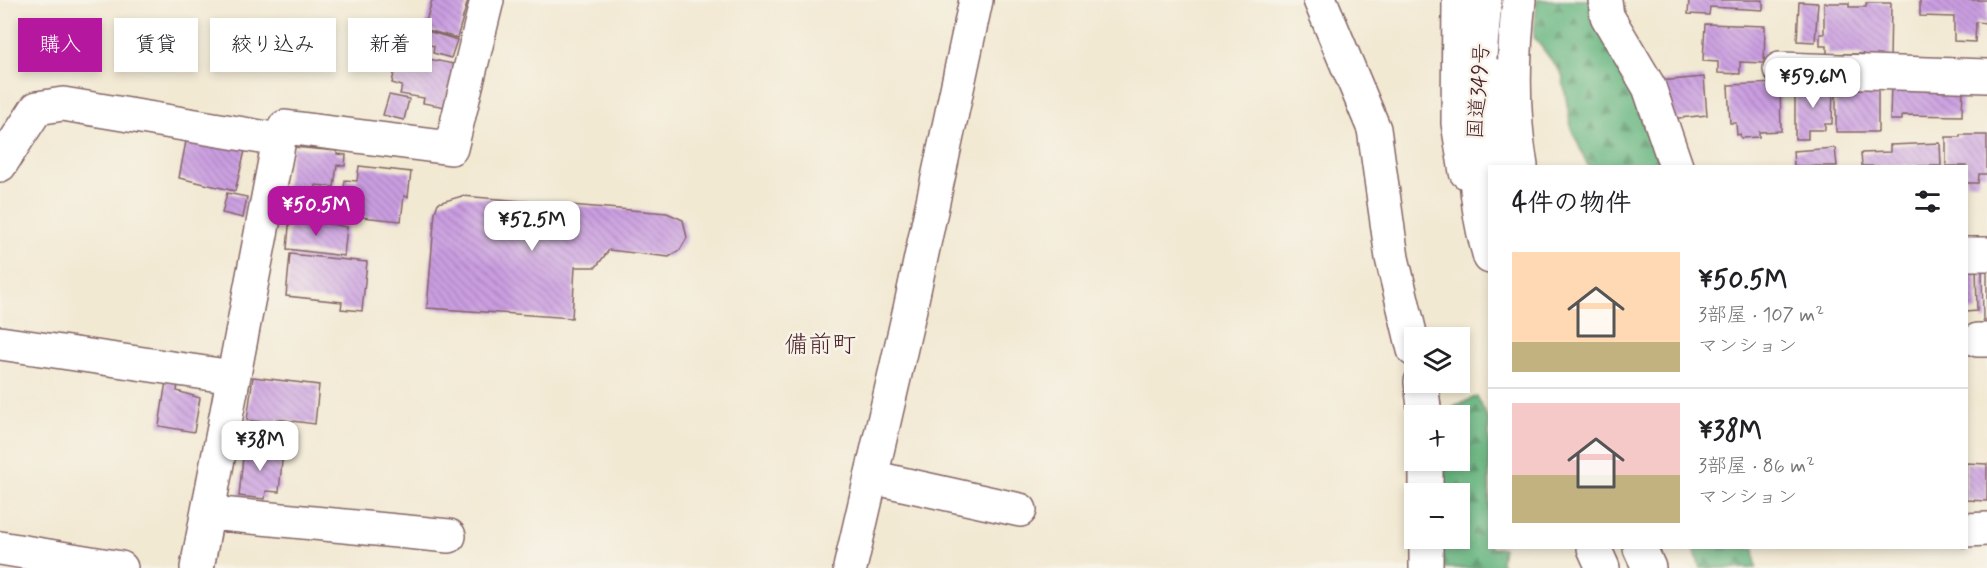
<!DOCTYPE html>
<html lang="ja">
<meta charset="utf-8">
<style>
body{margin:0;font-family:Mynerve,"Klee One",sans-serif;background:#f6f6f6;color:#202124;height:100vh;display:flex;flex-direction:column;font-size:22px;white-space:nowrap}
*{box-sizing:border-box;margin:0}
p{font-size:20px;color:#757577}
.icon{flex:none;width:33px;height:33px;fill:none;stroke:currentColor;stroke-width:2;stroke-linecap:round;stroke-linejoin:round}
.map{position:relative;flex:1;overflow:hidden}
.sheet{position:absolute;left:1488px;top:165px;width:480px;height:384px;display:flex;flex-direction:column;background:#fff;border-radius:0px;box-shadow:0 3px 9px #0003}
.sheet>*{flex:none}
.guide{position:absolute;left:18px;top:18px;width:570px;height:54px;display:flex;gap:12px}
.fabs{position:absolute;left:1404px;top:327px;display:grid;gap:12px}
.fabs a{display:grid;place-items:center;width:66px;height:66px;border-radius:0px;background:#fff;box-shadow:0 3px 9px #0003;font-size:30px}
.price{position:absolute;translate:-50% -51px;padding:0 14px;border-radius:12px;background:#fff;color:#222;font-size:20px;line-height:39px;filter:drop-shadow(0 2px 3px #0008)}
.price::after{content:'';position:absolute;left:50%;top:36px;width:18px;height:14px;margin-left:-9px;background:inherit;clip-path:polygon(0 0,100% 0,50% 100%)}
.price.active{background:#b5179e;color:#fff}
ul{padding:0;list-style:none}
li{display:flex;align-items:center;gap:18px;height:150px;padding:0 24px}
li+li{border-top:2px solid #e0e0e0}
li span{display:grid;place-items:center;flex:none;width:168px;height:120px;border-radius:0px;color:#555}
li>.icon{margin-inline-start:auto}
span .icon{width:72px;height:72px;fill:#fffc;stroke-width:1}
li b{font-size:26px}
h2{display:flex;justify-content:space-between;align-items:center;height:72px;padding:0 24px;font-size:26px}
.pill{padding:0 21px;border-radius:0px;background:#fff;box-shadow:0 3px 9px #0003;font-size:21px;line-height:54px}
.pill.active{background:#b5179e;color:#fff}
.map>svg:first-child{display:block}
.forest{fill:url(#forest-firs);stroke:#596a56;stroke-width:1.5}
.building{fill:url(#building-back-hatch)}
.lines{fill:none;stroke-linecap:round;stroke-linejoin:round}
.minor-casing{stroke:#856666;stroke-width:36}
.highway-casing{stroke:#856666;stroke-width:36}
.minor{stroke:#fff;stroke-width:33}
.highway{stroke:#fff;stroke-width:33}
.labels{text-anchor:middle;stroke-width:5;stroke-linejoin:round;paint-order:stroke}
.street-label{font-size:21px;fill:#4a1f2b;stroke:#f7f3e8}
.quarter-label{font-size:24px;fill:#4a1f2b;stroke:#f7f3e8}
</style>
<div class="map">
<svg width="1987" height="568" viewBox="0 0 1987 568">
<defs>
<pattern id="forest-firs" width="22" height="20" patternUnits="userSpaceOnUse" patternTransform="scale(1.5)"><rect width="22" height="20" fill="#68b680"/><path d="M5 1l3.5 6h-7zM16 11l3.5 6h-7z" fill="#589369"/></pattern>
<pattern id="building-back-hatch" width="6" height="6" patternUnits="userSpaceOnUse" patternTransform="scale(1.5)"><rect width="6" height="6" fill="#ca9ee1"/><path d="M-1 5l2 2M0 0l6 6M5-1l2 2" fill="none" stroke="#a680b7"/></pattern>
</defs>
<rect width="100%" height="100%" fill="#f7f3e8"/>
<filter id="ink" filterUnits="userSpaceOnUse"><feTurbulence type="fractalNoise" baseFrequency=".0167" numOctaves="2"/><feDisplacementMap in="SourceGraphic" scale="12" xChannelSelector="R" yChannelSelector="G"/><feConvolveMatrix kernelMatrix="1 2 1 2 8 2 1 2 1" color-interpolation-filters="sRGB"/></filter>
<filter id="wash" filterUnits="userSpaceOnUse"><feTurbulence type="fractalNoise" baseFrequency=".008" numOctaves="4" result="noise"/><feDisplacementMap in="SourceGraphic" scale="24" xChannelSelector="R" yChannelSelector="G"/><feGaussianBlur stdDeviation="1.35" result="paint"/><feColorMatrix in="noise" values="0 0 0 0 0 0 0 0 0 0 0 0 0 0 0 0 0 1.4 0 .05"/><feComposite in="paint" operator="in"/></filter>
<g filter="url(#wash)">
<rect width="100%" height="100%" fill="#f2e9d3"/>
<path class="forest" d="M 1537,0 L 1591,0 L 1662,166 L 1588,166 L 1571,128 L 1562,74 L 1534,37 Z
M 1477,396 L 1489,422 L 1490,548 L 1503,548 L 1501,561 L 1503,568 L 1432,568 L 1433,539 L 1460,538 L 1460,494 L 1435,493 L 1440,461 L 1460,460 L 1460,416 L 1450,415 L 1452,408 Z
M 1694,548 L 1754,548 L 1756,568 L 1700,568 Z"/>
<g id="blocks">
<path class="building" d="M 432,0 L 468,0 L 457,38 L 424,29 Z
M 1689,0 L 1763,0 L 1763,10 L 1710,7 L 1709,15 L 1688,14 Z
M 1920,0 L 1987,0 L 1987,23 L 1976,22 L 1975,42 L 1954,41 L 1954,17 L 1920,16 Z
M 1799,2 L 1818,3 L 1815,42 L 1797,41 Z
M 1824,3 L 1849,3 L 1849,7 L 1866,7 L 1866,3 L 1891,3 L 1890,60 L 1863,59 L 1863,54 L 1827,54 L 1827,46 L 1820,46 L 1820,34 L 1824,34 Z
M 1705,24 L 1765,26 L 1764,63 L 1740,62 L 1740,74 L 1718,73 L 1718,62 L 1703,61 Z
M 424,30 L 457,40 L 451,58 L 433,53 L 434,46 L 420,42 Z
M 398,53 L 454,64 L 445,107 L 423,103 L 424,98 L 400,94 L 402,86 L 392,83 Z
M 1704,77 L 1707,115 L 1670,119 L 1659,81 Z
M 1780,83 L 1781,131 L 1759,132 L 1759,137 L 1741,138 L 1740,134 L 1737,135 L 1736,123 L 1730,123 L 1728,85 Z
M 1891,83 L 1963,89 L 1962,116 L 1902,115 L 1902,120 L 1890,120 Z
M 1795,86 L 1833,86 L 1832,124 L 1825,124 L 1825,130 L 1808,130 L 1808,139 L 1795,139 Z
M 1845,88 L 1878,88 L 1878,132 L 1836,132 L 1836,94 L 1845,94 Z
M 389,95 L 409,99 L 404,120 L 383,115 Z
M 1960,135 L 1987,135 L 1987,174 L 1979,174 L 1978,183 L 1966,183 L 1966,166 L 1946,166 L 1946,137 L 1960,137 Z
M 187,136 L 246,147 L 235,191 L 179,178 Z
M 1940,143 L 1941,166 L 1862,166 L 1861,153 L 1890,152 L 1890,145 Z
M 293,147 L 337,151 L 337,154 L 346,155 L 345,166 L 337,165 L 334,187 L 316,185 L 315,195 L 285,190 Z
M 1835,148 L 1837,166 L 1794,166 L 1793,151 Z
M 359,166 L 411,172 L 408,197 L 404,196 L 401,221 L 341,215 L 345,180 L 357,181 Z
M 227,193 L 247,197 L 243,218 L 222,213 Z
M 462,196 L 667,213 L 683,220 L 687,238 L 680,250 L 669,257 L 609,250 L 596,267 L 575,267 L 572,318 L 427,308 L 435,212 L 438,203 Z
M 290,216 L 347,227 L 344,256 L 287,249 Z
M 290,254 L 367,262 L 362,311 L 341,309 L 342,302 L 286,296 Z
M 1966,266 L 1976,266 L 1977,311 L 1966,312 Z
M 1982,267 L 1987,267 L 1987,320 L 1983,320 Z
M 253,377 L 319,385 L 315,424 L 277,419 L 277,424 L 247,420 Z
M 166,381 L 178,383 L 177,391 L 200,398 L 194,432 L 159,426 Z
M 244,447 L 283,451 L 279,492 L 266,491 L 265,499 L 239,496 Z
M 1966,463 L 1987,464 L 1987,501 L 1966,500 Z"/>
</g>
</g>
<g filter="url(#ink)">
<use href="#blocks" fill-opacity="0" stroke="#856666" stroke-width="1.5"/>
<g class="lines">
<g class="minor-casing">
<path id="minor" d="M 1320,0 L 1374,129 L 1392,258 L 1414,350
M 1459,0 L 1458,123 L 1466,172
M 1519,0 C 1513,54 1512,113 1521,166
M 1605,0 L 1607,16 L 1649,87 L 1676,166
M 1780,69 L 1987,76
M 0,165 L 37,108 L 63,104 L 279,140
M 1966,254 L 1987,254
M 1978,340 L 1987,340
M 0,343 L 233,377
M 1421,382 L 1425,416
M 1426,460 L 1426,494
M 871,477 L 1020,510
M 210,513 L 449,536
M 1966,530 L 1987,529
M 1426,538 L 1426,568
M 0,548 L 121,568
M 197,568 L 279,140 L 285,127 L 451,148 L 487,0
M 850,568 L 910,309 L 976,0"/>
</g>
<g class="highway-casing">
<path id="highway" d="M 1485,0 C 1478,88 1464,171 1490,257
M 1490,74 L 1506,166
M 1594,548 L 1603,568
M 1640,548 L 1649,568"/>
</g>
<use href="#minor" class="minor"/>
<use href="#highway" class="highway"/>
</g>
</g>
<g class="labels">
<g class="street-label">
<text transform="translate(1478 91) rotate(-86)" y="7">国道349号</text>
</g>
<g class="quarter-label">
<text x="820" y="352">備前町</text>
</g>
</g>
</svg>
<div class="fabs">
<a><svg class="icon" aria-label="layers" viewBox="0 0 24 24"><path d="M12 4l9 5-9 5-9-5zM3 14l9 5 9-5"/></svg></a>
<a>+</a>
<a>−</a>
</div>
<b class="price" style="left:1813px;top:109px">¥59.6M</b>
<b class="price active" style="left:316px;top:237px">¥50.5M</b>
<b class="price" style="left:532px;top:252px">¥52.5M</b>
<b class="price" style="left:260px;top:472px">¥38M</b>
<div class="guide">
<a class="pill active">購入</a>
<a class="pill">賃貸</a>
<a class="pill">絞り込み</a>
<a class="pill">新着</a>
</div>
<section class="sheet">
<h2>4件の物件<svg class="icon" aria-label="filters" viewBox="0 0 24 24"><path d="M4 7h16M4 17h16"/><circle cx="9" cy="7" r="2"/><circle cx="15" cy="17" r="2"/></svg></h2>
<ul>
<li><span style="background:linear-gradient(#ffd9b3 75%,#c2b280 0)"><svg class="icon" aria-label="home" viewBox="0 0 24 24"><path d="M3 11l9-7 9 7M6 9v11h12V9"/></svg></span><div><b>¥50.5M</b><p>3部屋 · 107 m²</p><p>マンション</p></div></li>
<li><span style="background:linear-gradient(#f6c9c9 60%,#c2b280 0)"><svg class="icon" aria-label="home" viewBox="0 0 24 24"><path d="M3 11l9-7 9 7M6 9v11h12V9"/></svg></span><div><b>¥38M</b><p>3部屋 · 86 m²</p><p>マンション</p></div></li>
</ul>
</section>
</div>
